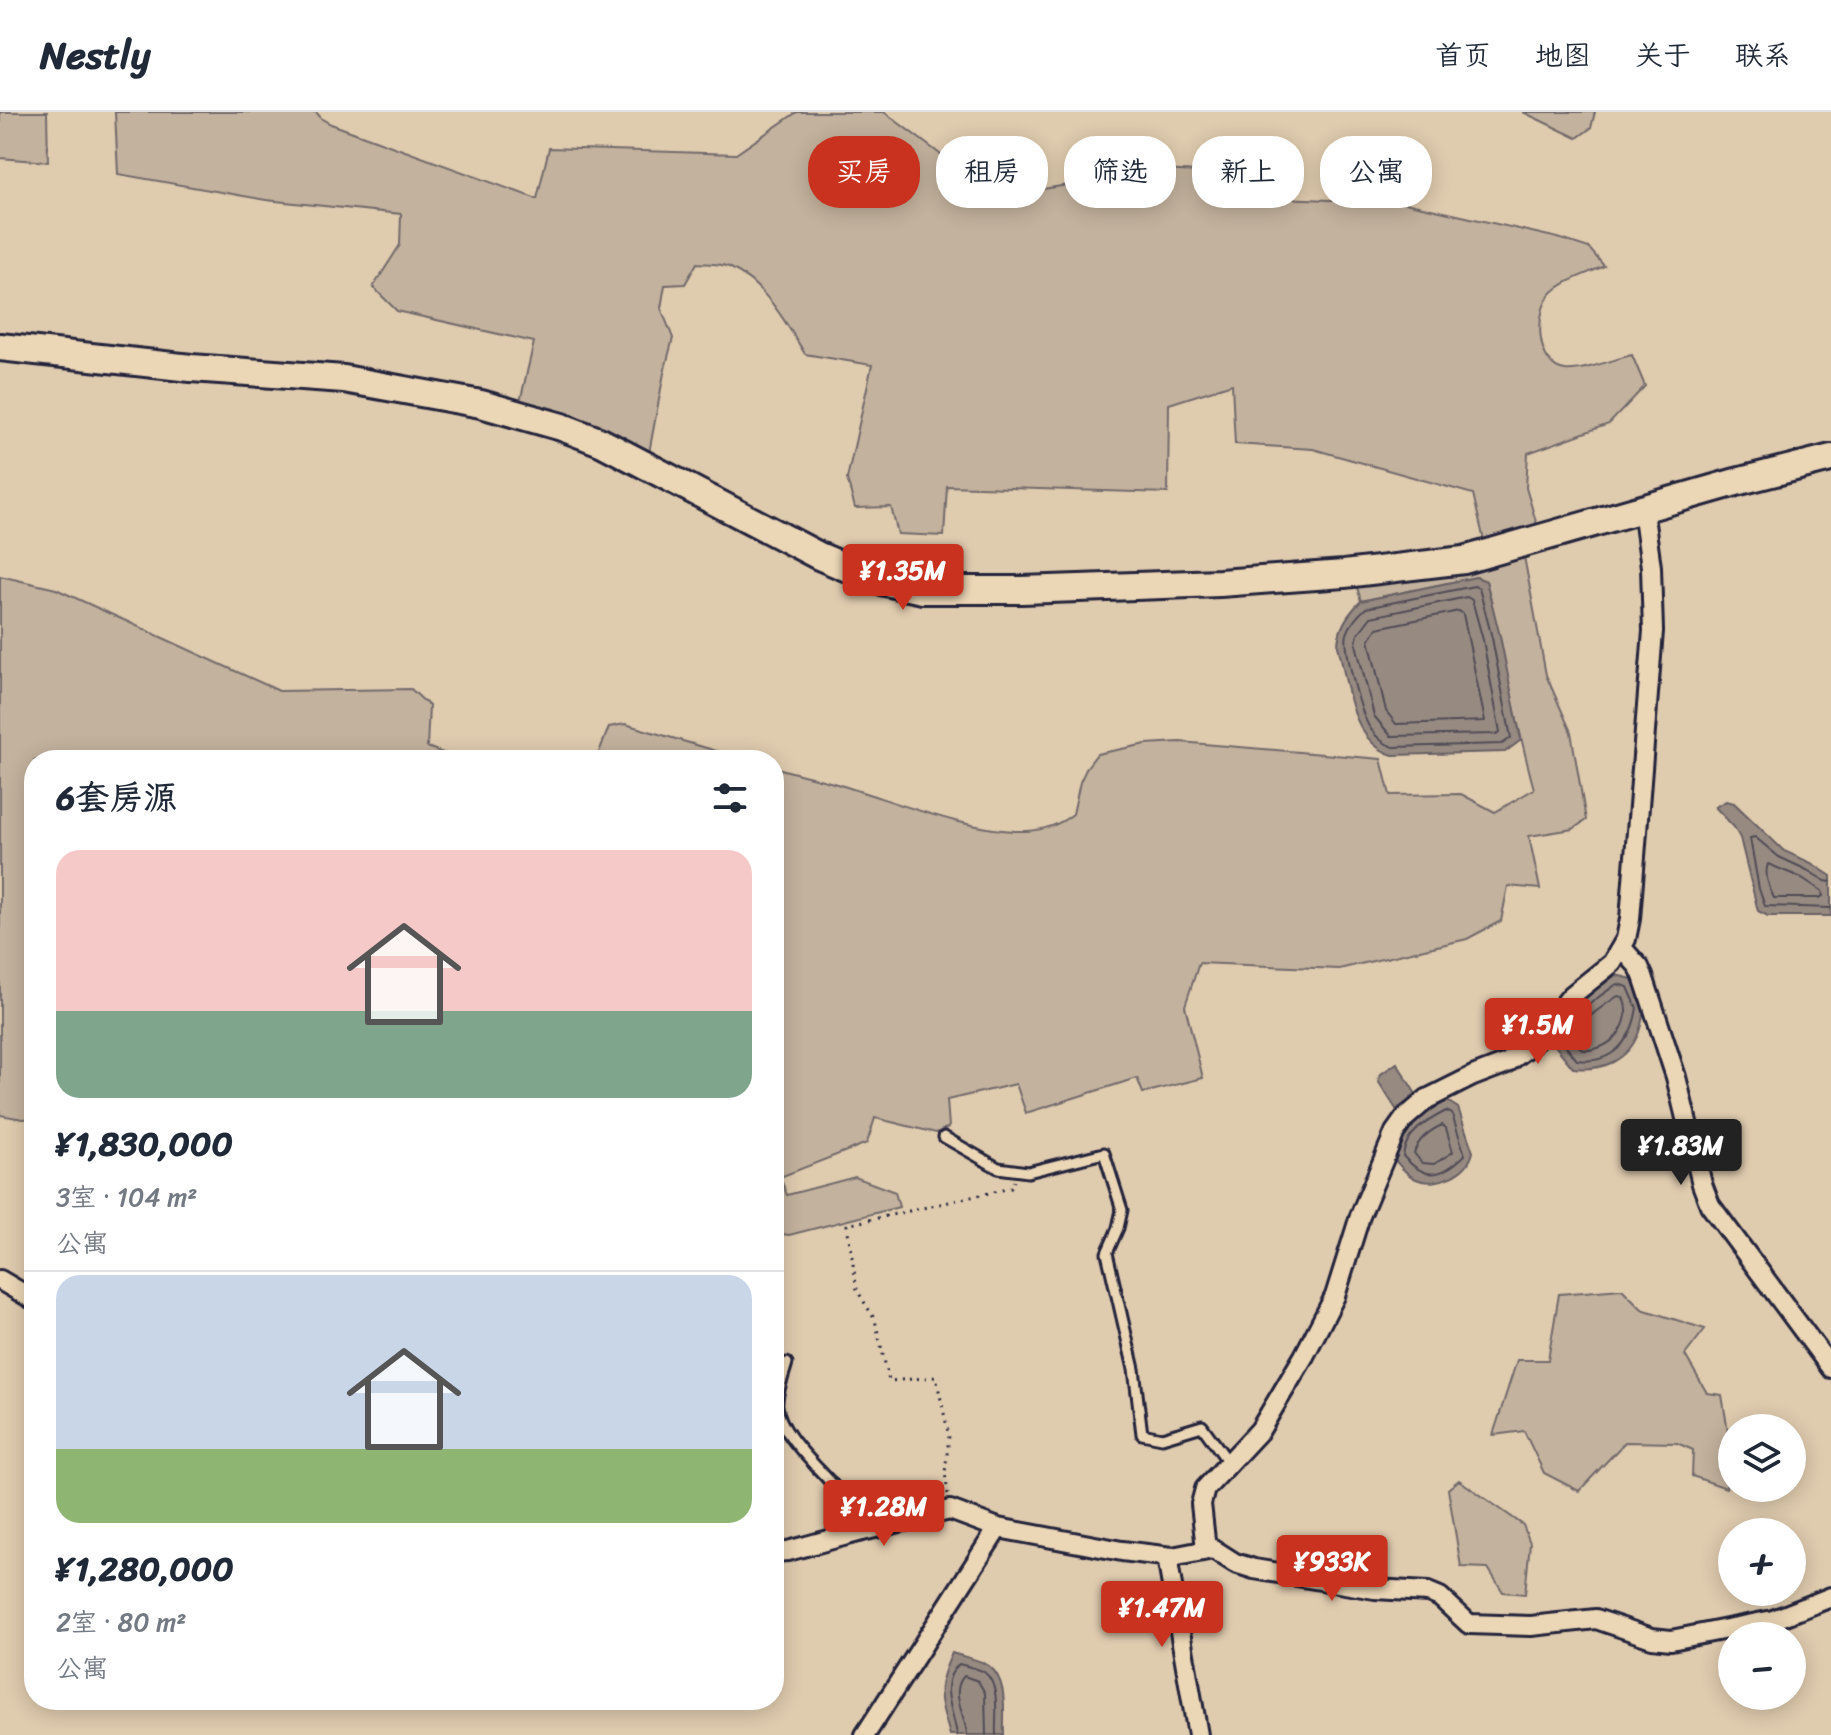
<!DOCTYPE html>
<html lang="zh">
<meta charset="utf-8">
<style>
body{margin:0;font-family:Sriracha,"LXGW WenKai TC",sans-serif;background:#f6f6f7;color:#1f2937;height:100vh;display:flex;flex-direction:column;font-size:30px;white-space:nowrap}
*{box-sizing:border-box;margin:0}
p{font-size:26px;color:#747a83}
.icon{flex:none;width:44px;height:44px;fill:none;stroke:currentColor;stroke-width:2;stroke-linecap:round;stroke-linejoin:round}
.map{position:relative;flex:1;overflow:hidden}
.side{position:absolute;left:24px;top:638px;width:760px;height:960px;display:flex;flex-direction:column;background:#fff;border-radius:32px;box-shadow:0 4px 20px #0003}
.side>*{flex:none}
.guide{position:absolute;left:808px;top:24px;width:760px;height:72px;display:flex;gap:16px}
.controls{position:absolute;left:1718px;top:1302px;display:grid;gap:16px}
.controls a{display:grid;place-items:center;width:88px;height:88px;border-radius:50%;background:#fff;box-shadow:0 4px 20px #0003;font-size:40px}
.price{position:absolute;translate:-50% -68px;padding:0 18px;border-radius:8px;background:#c8321e;color:#fff;font-size:26px;line-height:52px;filter:drop-shadow(0 2px 4px #0008)}
.price::after{content:'';position:absolute;left:50%;top:48px;width:24px;height:18px;margin-left:-12px;background:inherit;clip-path:polygon(0 0,100% 0,50% 100%)}
.price.on{background:#222;color:#fff}
ul{padding:0;list-style:none}
li{display:grid;align-content:center;gap:16px;height:424px;padding:0 32px}
li+li{border-top:2px solid #e0e1e3}
li span{display:grid;place-items:center;height:248px;border-radius:24px;color:#555}
li>.icon{margin-inline-start:auto}
span .icon{width:144px;height:144px;fill:#fffc;stroke-width:1}
li b{font-size:34px}
h2{display:flex;justify-content:space-between;align-items:center;height:96px;padding:0 32px;font-size:34px}
.pill{padding:0 28px;border-radius:32px;background:#fff;box-shadow:0 4px 20px #0003;font-size:28px;line-height:72px}
.pill.on{background:#c8321e;color:#fff}
header{display:flex;align-items:center;gap:48px;box-sizing:border-box;height:112px;padding:0 40px;background:#fff;border-bottom:2px solid #e0e1e3}
header strong{font-size:38px}
nav{display:flex;gap:44px;margin-inline-start:auto;font-size:28px}
.map>svg:first-child{display:block}
.green{fill:#c3b29d;stroke:#726a6c;stroke-width:2}
.water{fill:#978a81;stroke:#686065;stroke-width:2}
.lines{fill:none;stroke-linecap:round;stroke-linejoin:round}
.shore{stroke:#514c57;stroke-width:2}
.lane-casing{stroke:#22223b;stroke-width:15}
.street-casing{stroke:#22223b;stroke-width:24}
.secondary-casing{stroke:#22223b;stroke-width:32}
.path{stroke:#22223b;stroke-width:3;stroke-dasharray:2 6;stroke-linecap:butt}
.lane{stroke:#ebd6b5;stroke-width:9}
.street{stroke:#ebd6b5;stroke-width:18}
.secondary{stroke:#ebd6b5;stroke-width:26}
</style>
<header>
<strong>Nestly</strong>
<nav><a>首页</a><a>地图</a><a>关于</a><a>联系</a></nav>
</header>
<div class="map">
<svg width="1831" height="1623" viewBox="0 0 1831 1623">
<rect width="100%" height="100%" fill="#dfcbae"/>
<filter id="ink" filterUnits="userSpaceOnUse"><feTurbulence type="fractalNoise" baseFrequency=".0125" numOctaves="2"/><feDisplacementMap in="SourceGraphic" scale="16" xChannelSelector="R" yChannelSelector="G"/><feConvolveMatrix kernelMatrix="1 2 1 2 8 2 1 2 1" color-interpolation-filters="sRGB"/></filter>
<g filter="url(#ink)">
<path class="green" d="M 0,0 L 47,0 L 48,50 L 0,46 Z
M 115,0 L 316,0 L 322,7 L 331,12 L 537,87 L 549,36 L 736,42 L 797,0 L 884,0 L 968,63 L 991,74 L 1010,78 L 1037,78 L 1159,58 L 1200,60 L 1281,86 L 1405,91 L 1558,126 L 1589,136 L 1604,154 C 1588,162 1561,169 1549,184 C 1535,203 1536,254 1565,258 C 1581,260 1615,247 1632,243 L 1645,274 L 1609,312 L 1528,341 L 1526,376 L 1540,423 L 1486,437 L 1473,382 L 1313,337 L 1235,332 L 1232,272 L 1169,292 L 1168,381 L 947,374 L 944,424 L 898,422 L 891,395 L 855,396 L 847,367 L 872,253 L 805,242 C 785,209 765,172 729,155 C 720,151 706,152 697,151 L 685,172 L 665,173 L 661,196 L 673,226 L 664,261 L 648,346 L 520,290 L 534,230 L 397,199 L 373,175 L 400,133 L 401,102 L 266,88 L 118,62 Z
M 1523,0 L 1595,0 L 1591,16 L 1577,26 Z
M 1523,439 L 1546,563 L 1571,620 L 1586,708 L 1573,717 L 1529,724 L 1540,777 L 1508,774 L 1501,809 L 1467,827 L 1339,857 L 1199,851 L 1185,894 L 1203,966 L 1143,981 L 1137,966 L 1026,1001 L 1016,972 L 947,988 L 949,1015 L 936,1021 L 875,1006 L 867,1031 L 780,1065 L 787,1083 L 855,1065 L 895,1080 L 899,1095 L 789,1123 L 774,1121 L 774,655 C 796,662 819,666 840,673 C 894,689 971,721 1027,719 C 1045,718 1059,713 1073,702 L 1080,670 L 1087,655 L 1097,642 L 1146,632 L 1180,630 L 1381,647 L 1390,683 L 1461,682 L 1495,700 L 1534,677 C 1515,609 1504,538 1486,469 L 1476,465 L 1361,489 L 1355,468 Z
M 0,464 L 56,477 L 279,579 L 411,577 L 429,594 L 427,635 L 462,648 L 34,648 L 34,1006 L 23,1007 L 0,1003 Z
M 625,612 L 747,648 L 596,648 L 609,615 Z
M 1622,1177 L 1642,1197 L 1705,1217 L 1685,1243 L 1707,1281 L 1722,1283 L 1732,1344 L 1726,1376 L 1692,1364 L 1693,1338 L 1677,1331 L 1625,1330 L 1579,1379 L 1544,1361 L 1524,1319 L 1493,1323 L 1517,1248 L 1548,1248 L 1559,1182 Z
M 1459,1368 L 1523,1413 L 1530,1431 L 1525,1482 L 1503,1480 L 1488,1456 L 1461,1455 L 1448,1377 Z"/>
<path class="water" d="M 1476,465 L 1486,469 L 1500,524 L 1521,628 L 1505,640 L 1393,643 C 1350,630 1348,571 1338,534 C 1338,516 1348,502 1361,489 Z
M 1726,689 L 1734,691 L 1784,739 L 1811,751 L 1831,764 L 1831,804 L 1768,804 L 1758,799 L 1740,726 L 1734,715 L 1715,695 Z
M 1616,863 L 1632,867 C 1645,886 1646,898 1639,920 C 1628,949 1603,959 1573,956 L 1552,930 L 1575,893 Z
M 1397,951 L 1417,984 L 1396,997 L 1378,969 L 1381,962 Z
M 1447,989 L 1458,996 L 1473,1040 C 1468,1062 1436,1076 1416,1067 C 1406,1063 1399,1052 1392,1045 C 1403,1014 1420,1005 1447,989 Z
M 774,1126 L 781,1139 L 777,1258 L 774,1266 Z
M 952,1541 C 963,1545 980,1547 989,1554 C 1009,1569 1003,1601 1004,1623 L 950,1623 C 939,1585 935,1578 952,1541 Z"/>
<g class="lines">
<path class="shore" d="M 1474,474 L 1479,476 L 1492,526 L 1511,626 L 1502,632 L 1394,635 C 1383,632 1376,625 1370,616 C 1361,603 1343,536 1347,522 C 1350,513 1358,503 1366,496 Z
M 1467,485 L 1472,488 L 1483,528 L 1500,620 L 1496,622 L 1391,624 L 1374,604 L 1356,532 L 1358,522 L 1371,505 Z
M 1459,499 L 1463,502 L 1485,609 L 1396,612 L 1386,599 L 1369,528 L 1377,516 Z
M 1768,752 L 1802,766 L 1822,779 L 1823,784 L 1819,786 L 1774,786 C 1769,777 1764,761 1768,752 Z
M 1831,770 L 1825,769 L 1807,758 L 1779,745 L 1755,725 L 1750,726 L 1759,777 L 1765,794 L 1831,796
M 1617,872 L 1628,875 L 1637,896 C 1632,928 1613,953 1577,948 L 1562,930 C 1572,902 1594,888 1617,872 Z
M 1618,884 L 1623,885 C 1635,913 1610,940 1582,938 L 1574,928 C 1582,907 1600,896 1618,884 Z
M 1446,999 L 1452,1002 L 1465,1043 C 1441,1066 1426,1069 1403,1044 C 1405,1021 1427,1009 1446,999 Z
M 1442,1013 L 1446,1016 L 1453,1040 L 1434,1052 L 1422,1051 L 1414,1041 C 1418,1027 1429,1019 1442,1013 Z
M 957,1623 C 954,1599 937,1572 959,1552 C 966,1554 977,1556 984,1560 C 1001,1572 995,1605 996,1623
M 967,1623 C 966,1604 949,1580 964,1564 L 978,1569 L 985,1581 L 986,1623"/>
<g class="lane-casing">
<path id="lane" d="M 944,1025 L 998,1056 L 1028,1060 L 1104,1041 L 1122,1098 L 1118,1116 L 1107,1141 L 1134,1257 L 1142,1322 L 1162,1326 L 1202,1314 L 1229,1351
M 787,1251 C 784,1263 776,1281 777,1293 C 779,1323 821,1357 839,1380 C 849,1392 853,1405 858,1420"/>
</g>
<g class="street-casing">
<path id="street" d="M 1622,836 L 1639,855 L 1643,864 L 1676,965 L 1702,1072 L 1710,1093 L 1831,1256
M 0,1168 L 34,1188
M 1206,1437 L 1201,1392 L 1205,1377 L 1260,1318 L 1304,1244 L 1335,1184 L 1360,1104 L 1395,1020 L 1405,1006 L 1427,987 L 1473,964 L 1507,951 L 1531,933 L 1571,884 L 1612,851 L 1626,827 L 1630,807 L 1653,519 L 1651,455 L 1643,397
M 774,1440 L 788,1439 L 858,1420 L 950,1398 L 998,1416 L 1122,1439 L 1172,1445 L 1213,1437 L 1235,1451 L 1254,1457 L 1375,1477 L 1428,1480 L 1440,1485 L 1469,1512 L 1531,1514 L 1596,1507 L 1652,1526 L 1671,1528 L 1773,1508 L 1831,1485
M 1167,1445 L 1198,1623
M 865,1623 L 998,1416"/>
</g>
<g class="secondary-casing">
<path id="secondary" d="M 0,235 L 191,256 L 344,267 L 481,292 L 562,315 L 601,330 L 819,444 L 876,468 L 923,478 L 1022,478 L 1220,471 L 1344,462 L 1464,448 L 1736,370 L 1831,346"/>
</g>
<path class="path" d="M 948,1382 L 945,1361 L 949,1324 L 936,1265 L 889,1269 L 875,1208 L 857,1178 L 847,1113 L 1011,1076 L 1014,1069"/>
<use href="#lane" class="lane"/>
<use href="#street" class="street"/>
<use href="#secondary" class="secondary"/>
</g>
</g>
</svg>
<div class="controls">
<a><svg class="icon" aria-label="layers" viewBox="0 0 24 24"><path d="M12 4l9 5-9 5-9-5zM3 14l9 5 9-5"/></svg></a>
<a>+</a>
<a>−</a>
</div>
<b class="price" style="left:903px;top:500px">¥1.35M</b>
<b class="price" style="left:1538px;top:954px">¥1.5M</b>
<b class="price on" style="left:1681px;top:1075px">¥1.83M</b>
<b class="price" style="left:884px;top:1436px">¥1.28M</b>
<b class="price" style="left:1332px;top:1491px">¥933K</b>
<b class="price" style="left:1162px;top:1537px">¥1.47M</b>
<div class="guide">
<a class="pill on">买房</a>
<a class="pill">租房</a>
<a class="pill">筛选</a>
<a class="pill">新上</a>
<a class="pill">公寓</a>
</div>
<section class="side">
<h2>6套房源<svg class="icon" aria-label="filters" viewBox="0 0 24 24"><path d="M4 7h16M4 17h16"/><circle cx="9" cy="7" r="2"/><circle cx="15" cy="17" r="2"/></svg></h2>
<ul>
<li><span style="background:linear-gradient(#f6c9c9 65%,#7fa58c 0)"><svg class="icon" aria-label="home" viewBox="0 0 24 24"><path d="M3 11l9-7 9 7M6 9v11h12V9"/></svg></span><div><b>¥1,830,000</b><p>3室 · 104 m²</p><p>公寓</p></div></li>
<li><span style="background:linear-gradient(#c9d6e8 70%,#8fb573 0)"><svg class="icon" aria-label="home" viewBox="0 0 24 24"><path d="M3 11l9-7 9 7M6 9v11h12V9"/></svg></span><div><b>¥1,280,000</b><p>2室 · 80 m²</p><p>公寓</p></div></li>
</ul>
</section>
</div>
